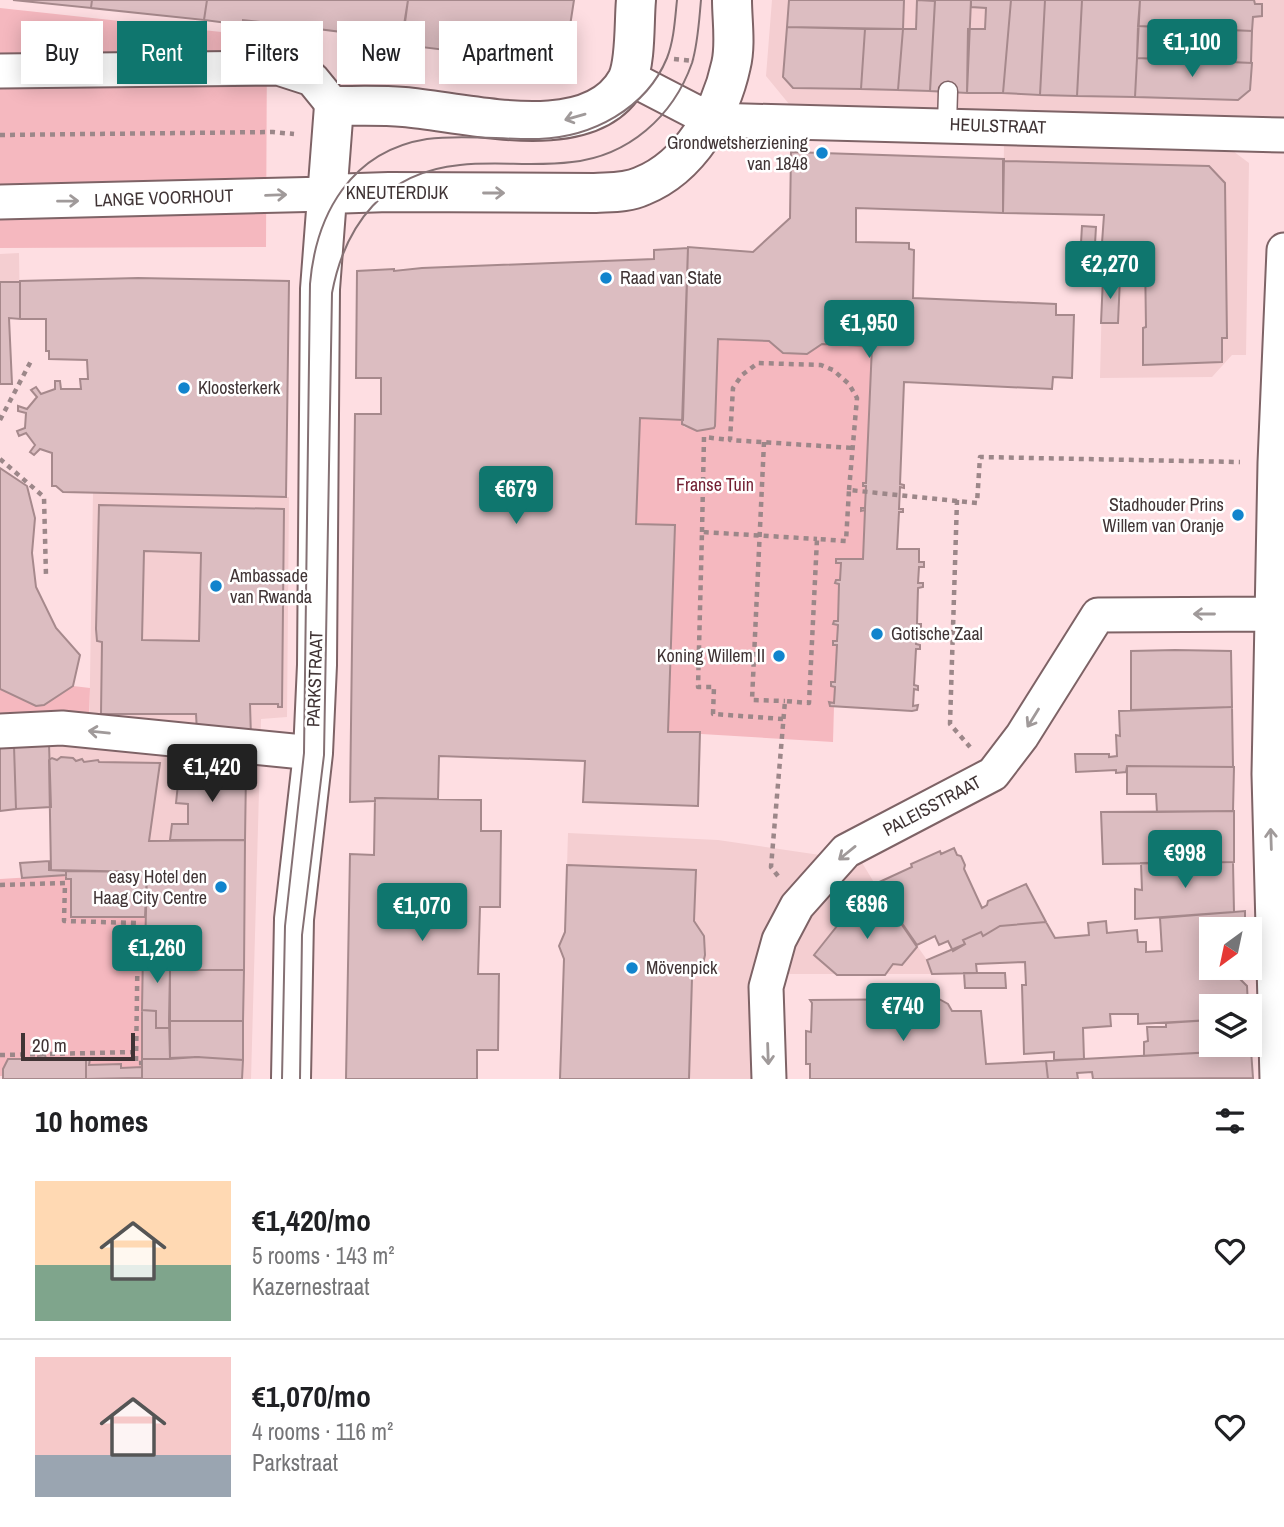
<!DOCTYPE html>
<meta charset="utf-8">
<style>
body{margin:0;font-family:"Archivo Narrow",sans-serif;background:#f6f6f6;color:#202124;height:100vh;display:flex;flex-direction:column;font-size:26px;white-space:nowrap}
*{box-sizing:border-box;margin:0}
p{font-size:23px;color:#757577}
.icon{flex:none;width:38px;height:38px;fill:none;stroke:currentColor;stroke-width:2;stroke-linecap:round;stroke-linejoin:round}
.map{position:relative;height:1079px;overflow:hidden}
.drawer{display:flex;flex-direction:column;background:#fff;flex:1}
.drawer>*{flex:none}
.hud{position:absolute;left:21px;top:21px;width:700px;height:63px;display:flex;gap:14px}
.needle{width:46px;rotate:213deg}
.controls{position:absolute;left:1199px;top:917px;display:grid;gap:14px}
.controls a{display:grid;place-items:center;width:63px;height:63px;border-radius:0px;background:#fff;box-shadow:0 4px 18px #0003;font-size:35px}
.scale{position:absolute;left:21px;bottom:18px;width:114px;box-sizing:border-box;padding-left:7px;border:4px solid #403435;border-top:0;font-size:19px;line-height:24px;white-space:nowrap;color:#403435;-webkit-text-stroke:5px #fff;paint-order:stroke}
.price{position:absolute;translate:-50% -60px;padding:0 16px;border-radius:7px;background:#0f766e;color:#fff;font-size:23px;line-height:46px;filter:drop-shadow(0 2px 4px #0008)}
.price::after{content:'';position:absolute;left:50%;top:42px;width:21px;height:16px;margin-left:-10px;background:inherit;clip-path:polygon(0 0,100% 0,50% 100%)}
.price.selected{background:#222;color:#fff}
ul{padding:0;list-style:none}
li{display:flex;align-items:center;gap:21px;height:175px;padding:0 35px}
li+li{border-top:2px solid #e0e0e0}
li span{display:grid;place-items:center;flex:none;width:196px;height:140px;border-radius:0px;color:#555}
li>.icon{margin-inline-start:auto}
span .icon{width:84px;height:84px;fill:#fffc;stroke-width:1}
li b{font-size:30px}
h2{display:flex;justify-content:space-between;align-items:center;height:84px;padding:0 35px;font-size:30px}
.tag{padding:0 24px;border-radius:0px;background:#fff;box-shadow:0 4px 18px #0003;font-size:24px;line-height:63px}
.tag.selected{background:#0f766e;color:#fff}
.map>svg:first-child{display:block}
.built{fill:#f4ced1}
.green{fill:#f5b8bf}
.building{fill:#dcbdc1;stroke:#a6898c;stroke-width:2;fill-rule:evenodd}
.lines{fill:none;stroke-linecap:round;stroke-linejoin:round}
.lane-casing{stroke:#7e6366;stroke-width:21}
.street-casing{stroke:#7e6366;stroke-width:37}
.secondary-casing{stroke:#7e6366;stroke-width:42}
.path{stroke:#9c8789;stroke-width:4.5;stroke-dasharray:5 5;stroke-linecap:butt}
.lane{stroke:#fff;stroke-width:18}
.street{stroke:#fff;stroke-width:33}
.secondary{stroke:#fff;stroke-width:38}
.tram{stroke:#857174;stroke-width:2}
.oneway{stroke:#a09a9a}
.poi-dot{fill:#1184cd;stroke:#fff;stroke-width:2.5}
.labels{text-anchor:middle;stroke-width:5;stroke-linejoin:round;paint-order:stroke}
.street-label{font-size:18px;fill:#403435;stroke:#fff}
.poi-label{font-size:18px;fill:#403435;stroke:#fff;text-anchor:start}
.park-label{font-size:18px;fill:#732033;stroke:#fff}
</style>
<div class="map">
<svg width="1284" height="1079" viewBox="0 0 1284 1079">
<rect width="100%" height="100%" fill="#fedee2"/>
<path class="built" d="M 772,0 L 1284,0 L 1284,123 L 789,104 L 766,76 Z
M 1221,142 L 1249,163 L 1246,355 L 1232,355 L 1212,377 L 1100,378 L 1104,216 L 1003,213 L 1004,144 Z
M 19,253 L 20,319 L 9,318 L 12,384 L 0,384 L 0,254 Z
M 93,493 L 289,497 L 287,717 L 261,719 L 251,1079 L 121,1079 L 142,1078 L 170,950 L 145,950 L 146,873 L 51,870 L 49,741 L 89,742 Z
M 568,833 L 718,840 L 861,861 L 881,894 L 927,960 L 932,974 L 781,974 L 783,1079 L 560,1079 L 564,959 L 559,946 L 565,932 Z"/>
<path class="green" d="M 0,8 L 267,37 L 266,247 L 0,248 Z
M 718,339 L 872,346 L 866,483 L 863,483 L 863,486 L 866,486 L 865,508 L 861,508 L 862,510 L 865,510 L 863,559 L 836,559 L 836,563 L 841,563 L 840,580 L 836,580 L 836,583 L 839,584 L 838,621 L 834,621 L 834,624 L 838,625 L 837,641 L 833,642 L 833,645 L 837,645 L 835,682 L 831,682 L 831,686 L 835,687 L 834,703 L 829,703 L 830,706 L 834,706 L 833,742 L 668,732 L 675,526 L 636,524 L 640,418 L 683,420 L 684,427 C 700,429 699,433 715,425 Z
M 73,686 L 90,688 L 89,714 L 0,713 L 0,689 L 36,706 L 44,705 Z
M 66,875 L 66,879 L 71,879 L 71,917 L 145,917 L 145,950 L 143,950 L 142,1067 L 121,1068 L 120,1064 L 89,1065 L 89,1059 L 46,1059 L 45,1055 L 39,1056 L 38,1059 L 8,1059 L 3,1069 L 3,1076 L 0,1076 L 0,879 Z"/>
<path class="building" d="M 13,0 L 92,0 L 91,8 Z
M 92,0 L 207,0 L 204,20 L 91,8 Z
M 207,0 L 408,0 L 401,44 L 365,40 L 365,35 L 294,26 L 243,20 L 243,25 L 204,20 Z
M 408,0 L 574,0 L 564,65 L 522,59 L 521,67 L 502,64 L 503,57 L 422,47 L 421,54 L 401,52 Z
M 789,0 L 904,0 L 903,29 L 787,27 Z
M 917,0 L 935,1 L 930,91 L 898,90 L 903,29 L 916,29 Z
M 935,0 L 971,0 L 967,93 L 930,91 Z
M 971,0 L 1011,0 L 1003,93 L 967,93 L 968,29 L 985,29 L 986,8 L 971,7 Z
M 1011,0 L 1045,0 L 1040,95 L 1003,93 Z
M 1045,0 L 1082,0 L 1077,96 L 1040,95 Z
M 1082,0 L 1140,0 L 1135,97 L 1077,96 Z
M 1140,0 L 1254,0 L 1255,4 L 1262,4 L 1262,16 L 1253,17 L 1252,31 L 1138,26 Z
M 1138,26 L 1252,31 L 1251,63 L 1137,58 Z
M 787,27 L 865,29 L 861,89 L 793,88 L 783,77 Z
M 865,29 L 903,29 L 898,90 L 861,89 Z
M 1137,58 L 1252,63 L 1250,90 L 1238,100 L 1135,97 Z
M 791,152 L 1004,159 L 1003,213 L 856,208 L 856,242 L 909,243 L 909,249 L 914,250 L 913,298 L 1056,304 L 1056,315 L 1074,315 L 1072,378 L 1053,377 L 1052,389 L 904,382 L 900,484 L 904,485 L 904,488 L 900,487 L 899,509 L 903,509 L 903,512 L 899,512 L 897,549 L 919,549 L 919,562 L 924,562 L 924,567 L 919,567 L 918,583 L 923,583 L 923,587 L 918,588 L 917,624 L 921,624 L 921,628 L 917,628 L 916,644 L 920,645 L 920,649 L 916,649 L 914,685 L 918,686 L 918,690 L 914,689 L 913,706 L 918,705 L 917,710 L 912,711 L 830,706 L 829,702 L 834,703 L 835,687 L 831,686 L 831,682 L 835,682 L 837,645 L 833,645 L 833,641 L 837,641 L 838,625 L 833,624 L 834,621 L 838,621 L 839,584 L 835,583 L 836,580 L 840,580 L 841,563 L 836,563 L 836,559 L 863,559 L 865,510 L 861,511 L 861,508 L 865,508 L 866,486 L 863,486 L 863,483 L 866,483 L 872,346 L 822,344 L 807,354 L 783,353 L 769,341 L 718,339 L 715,426 L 714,428 L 697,431 L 682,424 L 688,247 L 753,252 L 790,218 Z
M 1003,161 L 1209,166 L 1225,183 L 1227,338 L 1222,338 L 1222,362 L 1143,365 L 1143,328 L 1146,327 L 1145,257 L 1101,257 L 1104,215 L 1003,213 Z
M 1082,226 L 1096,227 L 1095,244 L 1081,243 Z
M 688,248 L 683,420 L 640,418 L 636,524 L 675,525 L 668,732 L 700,732 L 698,806 L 583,802 L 585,761 L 439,756 L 438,799 L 375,798 L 375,801 L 350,802 L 355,414 L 381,414 L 381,378 L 356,378 L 357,271 L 394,269 L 394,271 L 422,268 L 654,259 L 654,250 Z
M 138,278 L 289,281 L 286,497 L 63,492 L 56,486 L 52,486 L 52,453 L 40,449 L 34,455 L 30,452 L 35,445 L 26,433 L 19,436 L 17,431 L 25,428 L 26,413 L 18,411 L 18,406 L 27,409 L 37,397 L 31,390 L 36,387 L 41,394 L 55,389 L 55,381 L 60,381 L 61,389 L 81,389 L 80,379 L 88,379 L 87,360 L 49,359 L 49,351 L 46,351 L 46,319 L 20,319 L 20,281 Z
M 1103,278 L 1120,278 L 1118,323 L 1101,323 Z
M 0,282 L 20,282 L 20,319 L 9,318 L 12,384 L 0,384 Z
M 0,468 L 27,486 L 35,518 L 32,553 L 36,587 L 56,628 L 80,655 L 73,686 L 44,705 L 36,706 L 0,689 Z
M 99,505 L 284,509 L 282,707 L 278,707 L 278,704 L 250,704 L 251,737 L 197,732 L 196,714 L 101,714 L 102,642 L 97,641 L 96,629 ZM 144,551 L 201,553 L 199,641 L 142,640 Z
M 1175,650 L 1231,651 L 1232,707 L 1131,710 L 1131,651 Z
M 1232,707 L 1233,767 L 1127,766 L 1126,772 L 1116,773 L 1116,770 L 1076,772 L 1075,754 L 1109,754 L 1109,757 L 1117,756 L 1116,735 L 1120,736 L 1119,711 Z
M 49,744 L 51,807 L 16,809 L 14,746 Z
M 14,746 L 16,809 L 0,811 L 0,748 Z
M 61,757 L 73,758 L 76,761 L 82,759 L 84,762 L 98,760 L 99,762 L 160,763 L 149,841 L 245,840 L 244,970 L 170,970 L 170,950 L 145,950 L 147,872 L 51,870 L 49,760 L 52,758 L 57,760 Z
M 180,765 L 246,772 L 245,840 L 170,840 L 172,824 L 188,824 L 188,804 L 176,803 Z
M 1127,766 L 1234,767 L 1233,811 L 1157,812 L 1156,794 L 1127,794 Z
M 375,798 L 481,800 L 481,831 L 501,831 L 500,907 L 480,907 L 478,974 L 499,974 L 498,1050 L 477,1050 L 477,1079 L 346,1079 L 350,854 L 374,855 Z
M 1234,811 L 1234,862 L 1103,864 L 1101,812 Z
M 954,848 L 957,855 L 961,856 L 965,865 L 964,869 L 982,908 L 987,905 L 988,901 L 1026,884 L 1046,922 L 1000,926 L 983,936 L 981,932 L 963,940 L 965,944 L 953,951 L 948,941 L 939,945 L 935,936 L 917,945 L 875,884 L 912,867 L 911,864 L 940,851 L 941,854 Z
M 49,861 L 49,870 L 66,871 L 66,875 L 22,878 L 20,863 Z
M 1233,862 L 1234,912 L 1135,919 L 1135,889 L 1142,890 L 1141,863 Z
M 567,865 L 696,870 L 694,921 L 704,936 L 705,955 L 703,964 L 692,978 L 689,1079 L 560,1079 L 564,959 L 559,946 L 565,932 Z
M 66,871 L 147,872 L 145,917 L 71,917 L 71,879 L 66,879 Z
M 881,894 L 917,947 L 902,965 L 893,964 L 885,975 L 837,975 L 814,955 L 861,896 L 869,902 Z
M 1245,911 L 1245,929 L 1211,929 L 1211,968 L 1241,968 L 1237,976 L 1247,986 L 1248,1006 L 1211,1006 L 1211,1020 L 1138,1024 L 1138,1014 L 1110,1014 L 1111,1026 L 1083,1028 L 1084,1059 L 1054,1060 L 1054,1052 L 1024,1054 L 1022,985 L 1026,985 L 1025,962 L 976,964 L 977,973 L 932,974 L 927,960 L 965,944 L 963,940 L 981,932 L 983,936 L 1000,926 L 1046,922 L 1055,938 L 1089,935 L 1088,923 L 1106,921 L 1107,933 L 1137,930 L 1138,942 L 1146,942 L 1146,952 L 1162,951 L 1160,918 Z
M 143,950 L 170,950 L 170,1028 L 156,1028 L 156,1011 L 142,1010 Z
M 170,970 L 244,970 L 243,1021 L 169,1021 Z
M 964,973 L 1005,973 L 1006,988 L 965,988 Z
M 939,999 L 948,1004 L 952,1011 L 981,1011 L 986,1064 L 1046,1061 L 1048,1079 L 810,1079 L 810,1064 L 806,1064 L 806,1031 L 811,1032 L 812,1003 L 810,1000 Z
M 142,1010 L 156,1011 L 156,1028 L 170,1028 L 170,1059 L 142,1059 Z
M 1211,1020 L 1211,1045 L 1250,1045 L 1250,1021 L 1251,1050 L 1144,1056 L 1144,1042 L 1148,1041 L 1147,1027 L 1166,1027 L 1166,1023 Z
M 169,1021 L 243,1021 L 243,1060 L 197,1057 L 170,1059 Z
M 1251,1050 L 1253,1078 L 1093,1079 L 1092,1072 L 1077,1073 L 1078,1079 L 1048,1079 L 1046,1061 Z
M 45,1055 L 46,1059 L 86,1059 L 86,1079 L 3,1079 L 3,1069 L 8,1059 L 38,1059 L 38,1056 Z
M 197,1057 L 243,1060 L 242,1079 L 121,1079 L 142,1078 L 142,1059 Z
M 86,1059 L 90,1059 L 89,1065 L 121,1064 L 121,1068 L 142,1067 L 142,1078 L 86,1079 Z"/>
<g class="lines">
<g class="lane-casing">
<path id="lane" d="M 947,125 L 948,91"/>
</g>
<g class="street-casing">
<path id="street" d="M 0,71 L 278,68 L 312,79 L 334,106
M 628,77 L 711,120 L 1284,135
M 0,202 L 328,194
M 0,731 L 62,728 L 313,753
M 769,1079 L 766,987 L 779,940 L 797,906 L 846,851 L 993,774 L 1022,736 L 1098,615 L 1272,614
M 1277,1079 L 1269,774 L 1275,463 L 1284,250"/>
</g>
<g class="secondary-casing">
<path id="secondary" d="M 328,194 L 389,192 L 595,193 C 611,192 627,193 642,186 C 690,167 721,112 731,65 C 736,45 732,20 732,0
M 291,1079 L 294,919 L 313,753 L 317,665 L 320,289 L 334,106 C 357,106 381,105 404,107 C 466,112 590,148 627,80 C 636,62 634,21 636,0"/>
</g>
<path class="path" d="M 674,59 L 694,61
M 0,135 L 273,132 L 294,134
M 0,420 L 31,361
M 764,442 L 752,700 L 785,701
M 0,459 L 44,497 L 46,576
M 849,490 L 857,398 L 849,384 L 833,370 L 821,365 L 758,363 L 742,375 L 733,388 L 730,440 L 853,448
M 957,500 L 950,724 L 970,747
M 702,532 L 704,437 L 730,440
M 783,719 L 713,714 L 714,687 L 698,687 L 702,532 L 817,539
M 778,876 L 771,867 L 785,701 L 809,703 L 817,539 L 846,541 L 849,490 L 977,503 L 980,457 L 1240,462
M 0,885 L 65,883 L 64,921 L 138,923 L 136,1063 L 142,1063
M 0,1055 L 136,1052"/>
<use href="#lane" class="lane"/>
<use href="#street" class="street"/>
<use href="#secondary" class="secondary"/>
<path class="tram" d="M 282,1079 L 285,926 L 304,753 L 310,284 C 316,214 351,151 427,139 C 464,134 502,140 539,139 C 592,137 646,109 667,58 C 674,40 675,19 677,0
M 300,1079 L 302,935 L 324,755 L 332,293 C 345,224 385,172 460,165 C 497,161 535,167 572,162 C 628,156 673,117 692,63 C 698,43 699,21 701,0"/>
</g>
<defs><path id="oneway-shaft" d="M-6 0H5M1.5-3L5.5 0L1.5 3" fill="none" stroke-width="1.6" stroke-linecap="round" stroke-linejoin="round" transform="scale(1.75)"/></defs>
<g class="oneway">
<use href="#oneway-shaft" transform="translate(575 117) rotate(164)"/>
<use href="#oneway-shaft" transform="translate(494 193)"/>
<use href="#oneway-shaft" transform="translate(276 195) rotate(-2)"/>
<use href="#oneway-shaft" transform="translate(68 201) rotate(-1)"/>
<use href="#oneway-shaft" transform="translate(1204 614) rotate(180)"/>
<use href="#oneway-shaft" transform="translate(1033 718) rotate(122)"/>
<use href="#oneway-shaft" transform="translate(99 732) rotate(-174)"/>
<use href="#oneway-shaft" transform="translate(1271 839) rotate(-92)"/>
<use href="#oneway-shaft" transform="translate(847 853) rotate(141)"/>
<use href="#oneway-shaft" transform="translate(768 1054) rotate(88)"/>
</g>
<g class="poi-dot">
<circle cx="822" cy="153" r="7"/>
<circle cx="606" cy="278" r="7"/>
<circle cx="184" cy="388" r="7"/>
<circle cx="1238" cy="515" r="7"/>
<circle cx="216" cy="586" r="7"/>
<circle cx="877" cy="634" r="7"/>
<circle cx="779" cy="656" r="7"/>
<circle cx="221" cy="887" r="7"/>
<circle cx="632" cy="968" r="7"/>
</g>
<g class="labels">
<g class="street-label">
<text transform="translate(998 126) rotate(2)" y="6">HEULSTRAAT</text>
<text x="397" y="199">KNEUTERDIJK</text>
<text transform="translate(164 198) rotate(-2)" y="6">LANGE VOORHOUT</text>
<text transform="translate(315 679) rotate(-88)" y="6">PARKSTRAAT</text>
<text transform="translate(932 806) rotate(-28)" y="6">PALEISSTRAAT</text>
</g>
<g class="poi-label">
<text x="808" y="149" text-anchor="end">Grondwetsherziening<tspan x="808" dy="21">van 1848</tspan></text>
<text x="620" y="284">Raad van State</text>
<text x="198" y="394">Kloosterkerk</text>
<text x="1224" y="511" text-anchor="end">Stadhouder Prins<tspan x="1224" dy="21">Willem van Oranje</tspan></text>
<text x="230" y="582">Ambassade<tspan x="230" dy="21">van Rwanda</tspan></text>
<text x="891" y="640">Gotische Zaal</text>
<text x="765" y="662" text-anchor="end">Koning Willem II</text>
<text x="207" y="883" text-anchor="end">easy Hotel den<tspan x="207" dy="21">Haag City Centre</tspan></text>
<text x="646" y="974">Mövenpick</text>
</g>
<g class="park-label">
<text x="715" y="491">Franse Tuin</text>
</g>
</g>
</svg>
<div class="controls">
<a><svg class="needle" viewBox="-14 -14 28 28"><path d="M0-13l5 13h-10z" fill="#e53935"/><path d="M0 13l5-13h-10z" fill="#757577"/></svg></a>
<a><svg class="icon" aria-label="layers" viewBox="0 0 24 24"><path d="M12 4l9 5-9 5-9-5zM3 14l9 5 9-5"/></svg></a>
</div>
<div class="scale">20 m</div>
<b class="price" style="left:1192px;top:79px">€1,100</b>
<b class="price" style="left:1110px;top:301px">€2,270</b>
<b class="price" style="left:869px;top:360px">€1,950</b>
<b class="price" style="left:516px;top:526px">€679</b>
<b class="price selected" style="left:212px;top:804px">€1,420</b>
<b class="price" style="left:1185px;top:890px">€998</b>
<b class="price" style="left:867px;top:941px">€896</b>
<b class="price" style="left:422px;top:943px">€1,070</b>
<b class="price" style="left:157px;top:985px">€1,260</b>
<b class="price" style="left:903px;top:1043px">€740</b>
<div class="hud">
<a class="tag">Buy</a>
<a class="tag selected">Rent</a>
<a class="tag">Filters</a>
<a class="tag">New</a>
<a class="tag">Apartment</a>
</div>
</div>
<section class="drawer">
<h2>10 homes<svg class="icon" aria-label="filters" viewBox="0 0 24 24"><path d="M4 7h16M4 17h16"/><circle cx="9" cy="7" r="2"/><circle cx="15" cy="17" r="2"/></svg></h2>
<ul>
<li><span style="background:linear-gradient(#ffd9b3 60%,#7fa58c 0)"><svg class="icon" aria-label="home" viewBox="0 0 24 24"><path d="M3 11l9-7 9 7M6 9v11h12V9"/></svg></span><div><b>€1,420/mo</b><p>5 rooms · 143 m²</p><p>Kazernestraat</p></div><svg class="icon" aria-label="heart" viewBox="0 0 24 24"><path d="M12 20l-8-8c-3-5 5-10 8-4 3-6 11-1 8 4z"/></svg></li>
<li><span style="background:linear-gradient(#f6c9c9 70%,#9aa5b1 0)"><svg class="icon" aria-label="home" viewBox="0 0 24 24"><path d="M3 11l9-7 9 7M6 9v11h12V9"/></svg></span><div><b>€1,070/mo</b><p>4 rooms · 116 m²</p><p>Parkstraat</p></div><svg class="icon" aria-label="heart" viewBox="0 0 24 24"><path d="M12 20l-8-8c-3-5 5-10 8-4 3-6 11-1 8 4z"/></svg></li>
</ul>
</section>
